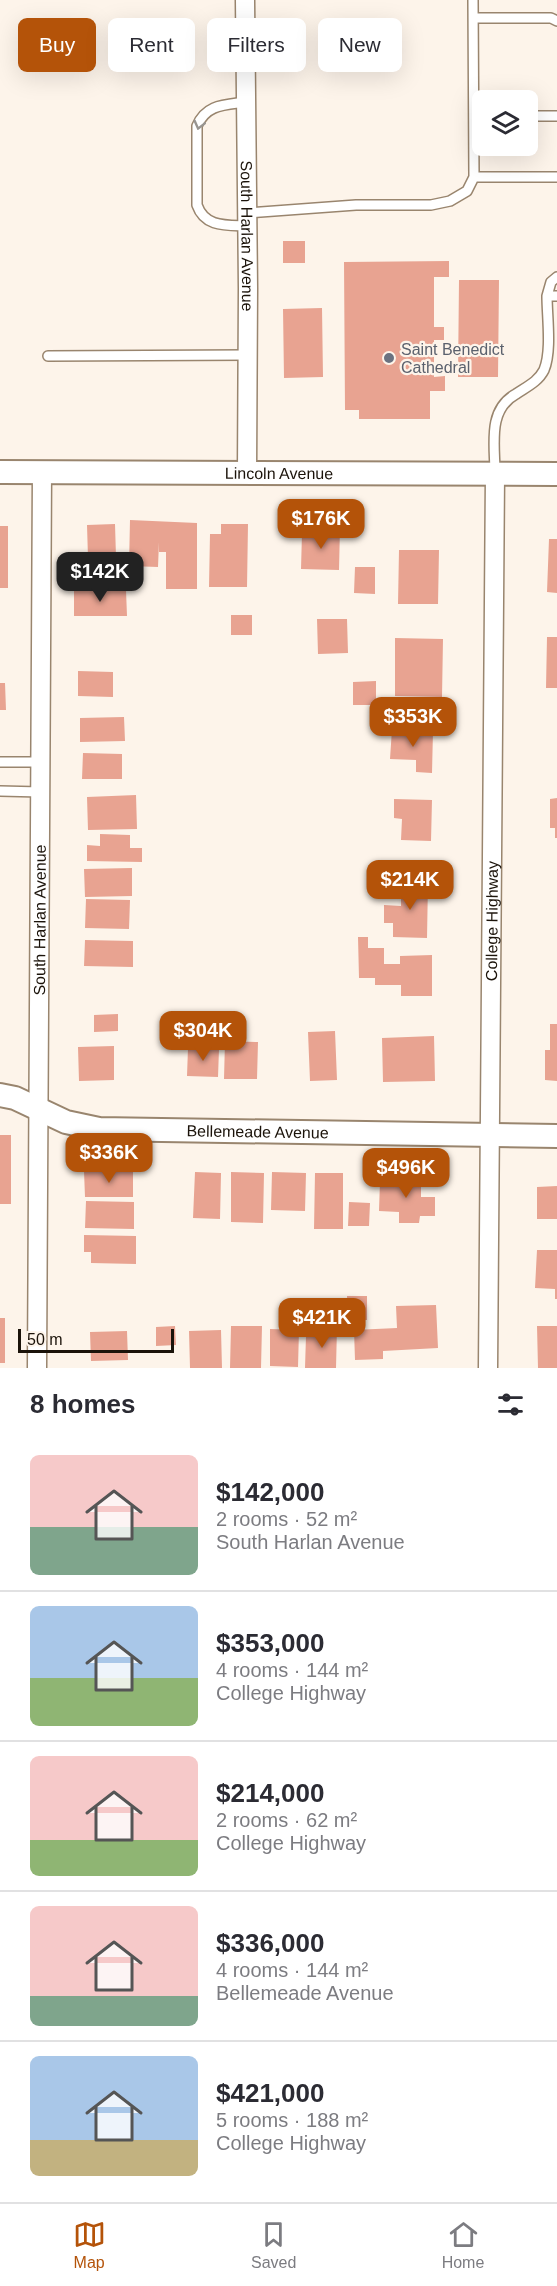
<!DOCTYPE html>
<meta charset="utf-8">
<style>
body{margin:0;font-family:Helvetica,sans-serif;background:#f2f2f3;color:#2b2b33;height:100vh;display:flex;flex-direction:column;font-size:22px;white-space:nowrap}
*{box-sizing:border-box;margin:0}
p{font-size:20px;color:#7c7c81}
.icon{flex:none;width:33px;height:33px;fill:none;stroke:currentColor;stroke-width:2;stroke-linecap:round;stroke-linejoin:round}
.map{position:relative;height:1368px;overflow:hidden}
.panel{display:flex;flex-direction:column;background:#fff;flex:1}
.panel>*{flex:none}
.top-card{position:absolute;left:18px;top:18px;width:522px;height:54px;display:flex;gap:12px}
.controls{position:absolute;left:472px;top:90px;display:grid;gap:12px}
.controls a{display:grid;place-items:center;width:66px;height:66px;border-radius:9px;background:#fff;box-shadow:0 6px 24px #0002;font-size:30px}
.scale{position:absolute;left:18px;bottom:15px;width:156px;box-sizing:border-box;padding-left:6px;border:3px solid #1b130a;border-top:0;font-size:16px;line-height:21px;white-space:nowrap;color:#1b130a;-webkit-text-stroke:4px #fdf4ea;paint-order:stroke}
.price{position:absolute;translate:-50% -51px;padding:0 14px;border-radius:12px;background:#b45309;color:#fff;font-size:20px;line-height:39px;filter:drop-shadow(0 2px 3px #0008)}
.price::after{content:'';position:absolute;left:50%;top:36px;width:18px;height:14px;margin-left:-9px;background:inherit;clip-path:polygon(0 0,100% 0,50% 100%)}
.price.current{background:#222;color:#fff}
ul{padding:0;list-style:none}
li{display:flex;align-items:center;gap:18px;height:150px;padding:0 30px}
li+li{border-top:2px solid #e1e1e2}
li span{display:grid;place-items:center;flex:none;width:168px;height:120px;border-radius:9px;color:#555}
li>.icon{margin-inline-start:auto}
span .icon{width:72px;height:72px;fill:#fffc;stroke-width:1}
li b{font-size:26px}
h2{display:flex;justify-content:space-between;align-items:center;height:72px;padding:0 30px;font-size:26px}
.tag{padding:0 21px;border-radius:9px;background:#fff;box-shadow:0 6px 24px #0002;font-size:21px;line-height:54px}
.tag.current{background:#b45309;color:#fff}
.dock{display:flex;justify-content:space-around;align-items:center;height:84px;border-top:2px solid #e1e1e2;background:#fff;font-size:16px;color:#7c7c81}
.dock a{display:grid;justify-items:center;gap:3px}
.dock .current{color:#b45309}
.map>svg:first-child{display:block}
.building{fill:#e8a391}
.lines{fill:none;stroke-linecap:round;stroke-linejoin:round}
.service-casing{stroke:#99856e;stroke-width:12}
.minor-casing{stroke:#99856e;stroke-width:21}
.tertiary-casing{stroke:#99856e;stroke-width:26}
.service{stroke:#fff;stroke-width:9}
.minor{stroke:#fff;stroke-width:18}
.tertiary{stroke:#fff;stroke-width:22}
.oneway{stroke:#989591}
.worship-dot{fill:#6b7280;stroke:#fdf4ea;stroke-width:2}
.labels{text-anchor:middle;stroke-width:4.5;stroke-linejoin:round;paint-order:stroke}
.street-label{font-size:16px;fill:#1b130a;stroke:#fdf4ea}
.worship-label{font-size:16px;fill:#5b616d;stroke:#fdf4ea;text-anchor:start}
</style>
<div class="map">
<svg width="557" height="1368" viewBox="0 0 557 1368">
<rect width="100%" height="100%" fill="#fdf4ea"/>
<path class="building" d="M 283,241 L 305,241 L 305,263 L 283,263 Z
M 449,261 L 449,277 L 434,277 L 434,327 L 444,327 L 444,340 L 434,340 L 434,377 L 445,376 L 445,391 L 430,391 L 430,419 L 359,419 L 359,410 L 345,410 L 344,262 Z
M 459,280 L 499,280 L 498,377 L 458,377 Z
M 322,308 L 323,377 L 284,378 L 283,309 Z
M 130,520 L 197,523 L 197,589 L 166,589 L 166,552 L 159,552 L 159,542 L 158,567 L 129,566 Z
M 115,524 L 116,557 L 88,558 L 87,525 Z
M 221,524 L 248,524 L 247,587 L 209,587 L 210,534 L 221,534 Z
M 0,526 L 8,526 L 8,588 L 0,588 Z
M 322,527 L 340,527 L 339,570 L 301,569 L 302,533 L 322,534 Z
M 549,539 L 557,539 L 557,593 L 547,592 Z
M 399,550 L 439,550 L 438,604 L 398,604 Z
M 355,567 L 375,567 L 375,594 L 354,593 Z
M 126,590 L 127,616 L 74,616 L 74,591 Z
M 231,615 L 252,615 L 252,635 L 231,635 Z
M 317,619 L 347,619 L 348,653 L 318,654 Z
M 547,637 L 557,637 L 557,688 L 546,688 Z
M 395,638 L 443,639 L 442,697 L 395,696 Z
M 78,671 L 113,672 L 113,697 L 78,696 Z
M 376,681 L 376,705 L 353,705 L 353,682 Z
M 0,683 L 5,683 L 6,710 L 0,710 Z
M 124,717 L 125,741 L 80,742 L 80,718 Z
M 392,729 L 433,731 L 432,773 L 416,772 L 416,760 L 390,759 Z
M 83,753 L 122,754 L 122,779 L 82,779 Z
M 136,795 L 137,829 L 88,830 L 87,797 Z
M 557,798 L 557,838 L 555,838 L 555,828 L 550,828 L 550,799 Z
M 394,799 L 432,800 L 431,841 L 401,840 L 402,819 L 394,818 Z
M 100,834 L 130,835 L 130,848 L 142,848 L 142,862 L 87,861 L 87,845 L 100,846 Z
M 132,868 L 132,896 L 85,897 L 84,869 Z
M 401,881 L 428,882 L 427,938 L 393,937 L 393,923 L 384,923 L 384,905 L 401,906 Z
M 86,899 L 130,900 L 129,929 L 85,928 Z
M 358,937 L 368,937 L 368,948 L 384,948 L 384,964 L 400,964 L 400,956 L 432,955 L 432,996 L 401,996 L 401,985 L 375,985 L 375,978 L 359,978 Z
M 85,940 L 133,941 L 133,967 L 84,966 Z
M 118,1014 L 118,1031 L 94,1032 L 94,1015 Z
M 550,1024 L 557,1024 L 557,1081 L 545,1080 L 545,1050 L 550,1050 Z
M 335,1031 L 337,1080 L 310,1081 L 308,1032 Z
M 434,1036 L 435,1081 L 383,1082 L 382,1038 Z
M 225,1041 L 258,1042 L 257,1079 L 224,1079 Z
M 114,1046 L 114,1080 L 79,1081 L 78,1047 Z
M 188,1048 L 219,1049 L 218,1077 L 187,1076 Z
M 0,1135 L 11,1135 L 11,1204 L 0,1204 Z
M 133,1170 L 133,1197 L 85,1197 L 84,1171 Z
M 195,1172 L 221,1173 L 220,1219 L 193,1218 Z
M 231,1172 L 264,1173 L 263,1223 L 231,1222 Z
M 272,1172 L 306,1173 L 305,1211 L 271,1210 Z
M 315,1173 L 343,1173 L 343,1229 L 314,1229 Z
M 399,1173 L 421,1174 L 421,1197 L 435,1197 L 435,1216 L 420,1216 L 419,1223 L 399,1223 L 399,1212 L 379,1211 L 380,1181 L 399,1182 Z
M 557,1186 L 557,1219 L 537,1219 L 537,1187 Z
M 86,1201 L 134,1202 L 134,1229 L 85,1228 Z
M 349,1202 L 370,1203 L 369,1226 L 348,1226 Z
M 84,1235 L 136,1236 L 136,1264 L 91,1263 L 91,1252 L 84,1252 Z
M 537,1250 L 557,1250 L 557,1299 L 555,1299 L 555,1289 L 535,1288 Z
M 347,1296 L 367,1296 L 367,1320 L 348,1320 Z
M 436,1305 L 438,1348 L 383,1351 L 383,1359 L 355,1360 L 354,1330 L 397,1328 L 396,1306 Z
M 0,1318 L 5,1318 L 5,1363 L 0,1363 Z
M 175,1326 L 176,1345 L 156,1346 L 156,1327 Z
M 231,1326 L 262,1326 L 261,1368 L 230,1368 Z
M 537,1326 L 557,1326 L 557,1368 L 538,1368 Z
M 317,1327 L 337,1327 L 336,1368 L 305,1368 L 306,1336 L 317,1337 Z
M 270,1329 L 299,1330 L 298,1367 L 270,1366 Z
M 221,1330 L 222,1368 L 190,1368 L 189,1331 Z
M 127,1331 L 128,1360 L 91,1361 L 90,1332 Z"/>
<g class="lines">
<g class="service-casing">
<path id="service" d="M 473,0 L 474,177 L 557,177
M 474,18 L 551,18 L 557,21
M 246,102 C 225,105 206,104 197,126 L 197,205 C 205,228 227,225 248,226
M 528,116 L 557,116
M 248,213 L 356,205 L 431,205 L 450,201 L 467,191 L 474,177
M 547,296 L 551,282 L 557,277
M 48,356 L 248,355
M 495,474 C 495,445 487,410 516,394 C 526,387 538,382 544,370 C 552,351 547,317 547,296 L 557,296
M 0,762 L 41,762
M 0,791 L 41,792"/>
</g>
<g class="minor-casing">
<g id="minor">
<path id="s1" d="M 245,0 L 248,288 L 247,472"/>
<path id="s2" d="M 37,1368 L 42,472"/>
<path id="s3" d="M 488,1368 L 495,474"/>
</g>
</g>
<g class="tertiary-casing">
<g id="tertiary">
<path id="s4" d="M 0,472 L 557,474"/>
<path id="s5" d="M 0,1095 L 15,1098 L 66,1122 L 99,1129 L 557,1136"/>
</g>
</g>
<use href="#service" class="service"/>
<use href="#minor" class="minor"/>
<use href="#tertiary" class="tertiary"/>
</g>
<defs><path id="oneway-chevron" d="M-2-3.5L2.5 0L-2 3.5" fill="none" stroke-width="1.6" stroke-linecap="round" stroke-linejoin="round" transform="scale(1.5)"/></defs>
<use class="oneway" href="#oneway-chevron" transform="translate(199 125) rotate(104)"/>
<circle class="worship-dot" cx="389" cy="358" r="6"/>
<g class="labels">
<g class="street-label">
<text dy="6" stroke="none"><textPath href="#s1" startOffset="236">South Harlan Avenue</textPath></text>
<text dy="6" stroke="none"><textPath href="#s4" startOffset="279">Lincoln Avenue</textPath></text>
<text dy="6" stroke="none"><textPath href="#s2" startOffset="448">South Harlan Avenue</textPath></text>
<text dy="6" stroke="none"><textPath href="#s3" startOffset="447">College Highway</textPath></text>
<text dy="6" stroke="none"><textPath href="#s5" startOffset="264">Bellemeade Avenue</textPath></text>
</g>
<g class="worship-label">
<text x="401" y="355">Saint Benedict<tspan x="401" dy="18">Cathedral</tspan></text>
</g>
</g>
</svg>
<div class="controls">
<a><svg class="icon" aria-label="layers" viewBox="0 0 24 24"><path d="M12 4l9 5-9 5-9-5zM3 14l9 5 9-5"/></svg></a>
</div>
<div class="scale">50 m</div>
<b class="price" style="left:321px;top:550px">$176K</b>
<b class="price current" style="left:100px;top:603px">$142K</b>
<b class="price" style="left:413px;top:748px">$353K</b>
<b class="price" style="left:410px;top:911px">$214K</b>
<b class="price" style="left:203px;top:1062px">$304K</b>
<b class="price" style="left:109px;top:1184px">$336K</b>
<b class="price" style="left:406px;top:1199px">$496K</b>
<b class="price" style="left:322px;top:1349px">$421K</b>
<div class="top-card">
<a class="tag current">Buy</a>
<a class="tag">Rent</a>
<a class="tag">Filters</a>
<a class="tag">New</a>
</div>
</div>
<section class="panel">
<h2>8 homes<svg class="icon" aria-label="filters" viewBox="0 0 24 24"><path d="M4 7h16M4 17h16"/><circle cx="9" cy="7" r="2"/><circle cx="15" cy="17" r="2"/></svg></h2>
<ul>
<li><span style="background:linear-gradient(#f6c9c9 60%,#7fa58c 0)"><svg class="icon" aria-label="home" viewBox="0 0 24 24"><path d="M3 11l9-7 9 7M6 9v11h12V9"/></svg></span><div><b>$142,000</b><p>2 rooms · 52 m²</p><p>South Harlan Avenue</p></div></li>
<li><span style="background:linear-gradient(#a9c7e8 60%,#8fb573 0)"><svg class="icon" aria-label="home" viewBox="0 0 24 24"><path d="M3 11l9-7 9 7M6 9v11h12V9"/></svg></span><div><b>$353,000</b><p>4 rooms · 144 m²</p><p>College Highway</p></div></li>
<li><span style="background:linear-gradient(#f6c9c9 70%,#8fb573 0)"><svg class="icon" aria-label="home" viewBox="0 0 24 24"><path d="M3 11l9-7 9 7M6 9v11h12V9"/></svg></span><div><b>$214,000</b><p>2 rooms · 62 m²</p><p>College Highway</p></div></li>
<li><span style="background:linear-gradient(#f6c9c9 75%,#7fa58c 0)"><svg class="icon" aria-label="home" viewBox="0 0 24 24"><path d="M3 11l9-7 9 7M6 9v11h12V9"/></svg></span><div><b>$336,000</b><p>4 rooms · 144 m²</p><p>Bellemeade Avenue</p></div></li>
<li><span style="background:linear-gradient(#a9c7e8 70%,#c2b280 0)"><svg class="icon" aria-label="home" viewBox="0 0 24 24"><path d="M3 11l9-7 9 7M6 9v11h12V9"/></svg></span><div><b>$421,000</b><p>5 rooms · 188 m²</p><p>College Highway</p></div></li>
</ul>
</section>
<nav class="dock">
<a class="current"><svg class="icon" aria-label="map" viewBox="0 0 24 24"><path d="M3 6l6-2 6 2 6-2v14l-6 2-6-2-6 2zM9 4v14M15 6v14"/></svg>Map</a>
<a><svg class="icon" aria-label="saved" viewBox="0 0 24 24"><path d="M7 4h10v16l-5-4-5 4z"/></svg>Saved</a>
<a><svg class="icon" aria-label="home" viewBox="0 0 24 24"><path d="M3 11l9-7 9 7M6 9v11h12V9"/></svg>Home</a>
</nav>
